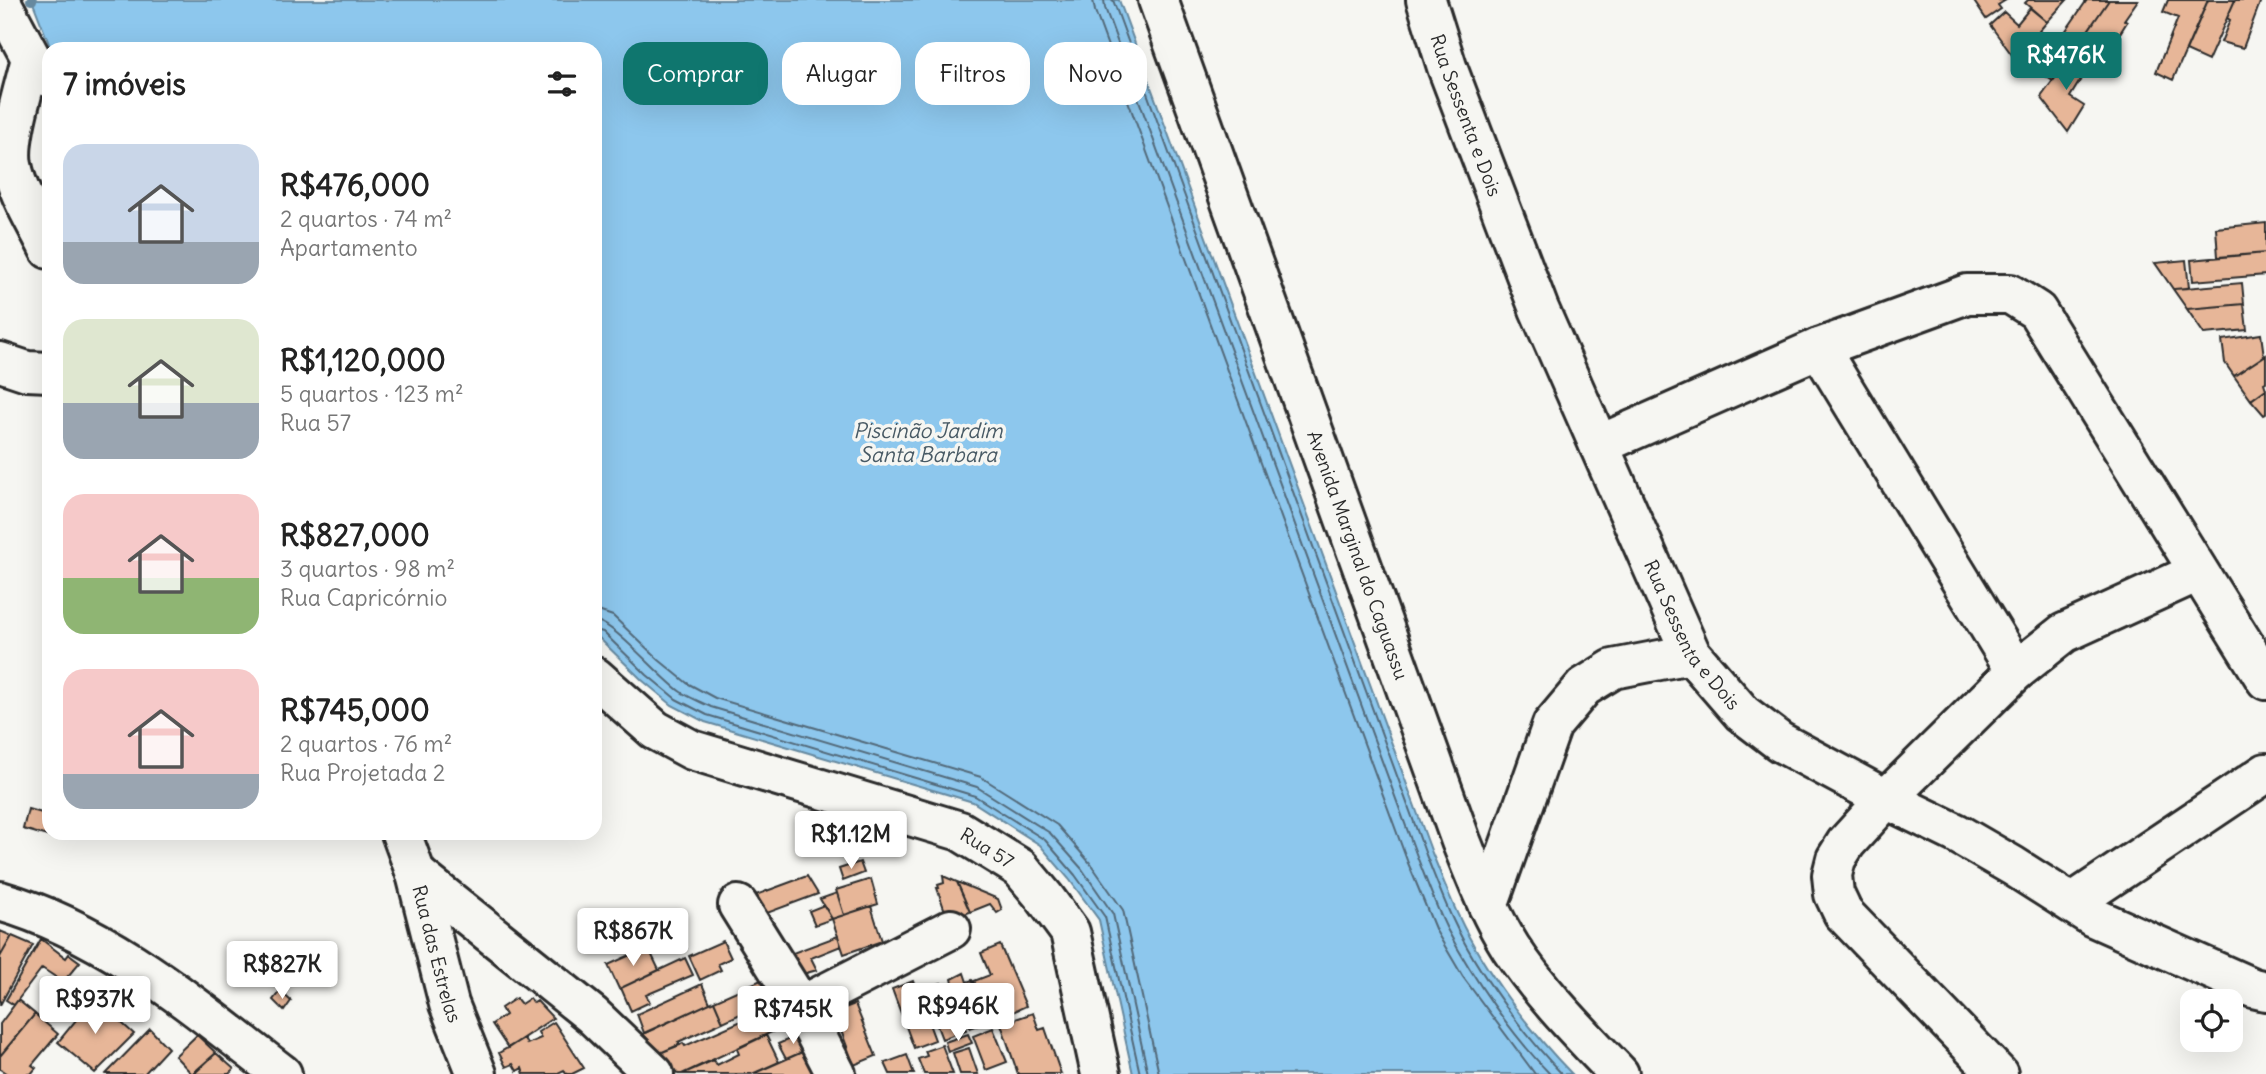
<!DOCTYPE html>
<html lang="pt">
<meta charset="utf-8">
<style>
body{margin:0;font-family:Delius,sans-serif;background:#f2f2f2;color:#222;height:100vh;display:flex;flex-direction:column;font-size:26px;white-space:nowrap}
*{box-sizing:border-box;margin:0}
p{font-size:23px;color:#767676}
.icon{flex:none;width:38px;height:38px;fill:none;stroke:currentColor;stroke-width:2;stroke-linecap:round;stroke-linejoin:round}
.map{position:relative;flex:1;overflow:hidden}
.side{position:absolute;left:42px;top:42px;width:560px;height:798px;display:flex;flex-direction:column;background:#fff;border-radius:21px;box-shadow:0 7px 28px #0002}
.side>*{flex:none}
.top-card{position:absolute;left:623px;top:42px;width:665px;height:63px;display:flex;gap:14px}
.controls{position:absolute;left:2180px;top:989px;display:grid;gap:14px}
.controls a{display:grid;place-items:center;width:63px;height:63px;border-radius:14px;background:#fff;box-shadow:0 7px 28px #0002;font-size:35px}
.price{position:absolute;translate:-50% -60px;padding:0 16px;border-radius:7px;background:#fff;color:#222;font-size:23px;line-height:46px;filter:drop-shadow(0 2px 4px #0008)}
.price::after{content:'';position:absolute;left:50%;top:42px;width:21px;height:16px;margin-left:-10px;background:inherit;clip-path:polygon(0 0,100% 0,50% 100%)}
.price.current{background:#0f766e;color:#fff}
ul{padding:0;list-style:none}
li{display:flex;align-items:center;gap:21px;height:175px;padding:0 21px}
li span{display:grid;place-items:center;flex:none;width:196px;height:140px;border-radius:21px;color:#555}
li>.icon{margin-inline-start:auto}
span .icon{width:84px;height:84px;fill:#fffc;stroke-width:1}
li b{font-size:30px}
h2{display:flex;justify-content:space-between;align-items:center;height:84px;padding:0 21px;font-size:30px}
.chip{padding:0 24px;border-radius:21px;background:#fff;box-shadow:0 7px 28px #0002;font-size:24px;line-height:63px}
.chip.current{background:#0f766e;color:#fff}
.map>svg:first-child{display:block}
.water{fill:#8dc7ed;stroke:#66899f;stroke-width:2}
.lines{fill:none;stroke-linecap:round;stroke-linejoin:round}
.shore{stroke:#526979;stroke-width:2}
.stream{stroke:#66899f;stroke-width:10}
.building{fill:#e7b698;stroke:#2b2b2b;stroke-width:2}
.minor-casing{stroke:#2b2b2b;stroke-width:44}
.minor{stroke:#f6f6f2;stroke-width:38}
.labels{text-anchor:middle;stroke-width:7;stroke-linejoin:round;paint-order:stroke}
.street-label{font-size:19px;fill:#2b2b2b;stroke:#f6f6f2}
.water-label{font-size:21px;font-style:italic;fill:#485a65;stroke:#f6f6f2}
</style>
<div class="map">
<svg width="2266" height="1074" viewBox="0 0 2266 1074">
<rect width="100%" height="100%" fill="#f6f6f2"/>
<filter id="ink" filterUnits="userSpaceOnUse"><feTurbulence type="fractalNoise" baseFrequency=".0143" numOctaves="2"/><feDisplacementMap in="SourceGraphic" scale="14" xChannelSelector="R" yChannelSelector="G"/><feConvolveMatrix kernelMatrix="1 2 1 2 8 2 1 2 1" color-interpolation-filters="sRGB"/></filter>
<g filter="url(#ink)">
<path class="water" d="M 32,0 L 1119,0 L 1432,853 C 1441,874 1449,896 1459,917 C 1484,971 1531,1032 1572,1074 L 1133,1074 L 1099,920 L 1069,879 L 1040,845 L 973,802 L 705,722 L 672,705 L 642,680 L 595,634 L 595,49 L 51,49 Z"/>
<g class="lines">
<path class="shore" d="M 1093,0 L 1095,11 L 1408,863 L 1436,931 L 1463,977 L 1535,1074
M 1104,0 L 1105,8 L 1418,859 C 1427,882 1436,907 1447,929 C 1473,978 1511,1034 1550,1074
M 1113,0 L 1426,855 C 1435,877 1443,899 1453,920 C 1476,970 1524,1035 1562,1074
M 595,610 L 613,616 L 659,660 L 687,683 L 715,698 L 981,777 L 1057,825 L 1090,863 L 1123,910 L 1159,1074
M 595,621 C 614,622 660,678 681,692 C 690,698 701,702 711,707 L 977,787 L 1050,833 L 1082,869 L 1113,914 L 1148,1074
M 595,630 L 603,632 L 647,675 L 676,699 L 707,715 L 975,796 L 1045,840 L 1075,875 L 1105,917 L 1140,1074"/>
<path class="stream" d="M 31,0 L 32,0"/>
</g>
<path class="building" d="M 1973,0 L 2006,0 L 1998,5 L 2001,9 L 1986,19 Z
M 2028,0 L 2067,0 L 2047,22 L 2025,3 Z
M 2087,0 L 2109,0 L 2053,81 L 2038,71 Z
M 2109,0 L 2138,0 L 2124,20 L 2127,22 L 2115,41 L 2111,38 L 2091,68 L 2072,54 Z
M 2168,0 L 2208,0 L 2173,80 L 2156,72 L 2178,18 L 2163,12 Z
M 2208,0 L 2235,0 L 2208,61 L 2186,51 Z
M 2235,0 L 2261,0 L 2243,48 L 2221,42 L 2230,20 L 2227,18 Z
M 2030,8 L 2047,22 L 2015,59 L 1990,25 L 2004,12 L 2017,24 Z
M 2072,54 L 2089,66 L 2070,97 L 2084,106 L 2068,132 L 2041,97 Z
M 2266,223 L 2266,253 L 2218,257 L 2216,228 Z
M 2266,253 L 2266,275 L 2193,281 L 2191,260 Z
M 2186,260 L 2189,288 L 2173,289 L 2155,263 Z
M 2242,283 L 2244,304 L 2187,309 L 2173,289 Z
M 2244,304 L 2247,330 L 2204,334 L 2187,309 Z
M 2261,334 L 2264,356 L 2234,376 L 2225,363 L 2222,340 Z
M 2266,355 L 2266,382 L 2264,383 L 2266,389 L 2251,400 L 2234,376 Z
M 2266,389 L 2266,414 L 2264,415 L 2251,400 Z
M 28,809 L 49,815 L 49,833 L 56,833 L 54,838 L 23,829 Z
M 860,862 L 864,873 L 843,881 L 839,869 Z
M 807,876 L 818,894 L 759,916 L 753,896 Z
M 943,876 L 957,882 L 970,912 L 948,920 L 937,888 L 939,888 L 938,885 L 944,883 Z
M 871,879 L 878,904 L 844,915 L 836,890 Z
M 957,882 L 998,899 L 1002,910 L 997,913 L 990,904 L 970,912 Z
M 837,893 L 844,915 L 832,919 L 820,899 Z
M 824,905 L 832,919 L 815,925 L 809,911 Z
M 871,906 L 882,941 L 844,954 L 832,919 Z
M 0,931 L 12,936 L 0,957 Z
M 12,936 L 33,945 L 0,1005 L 0,957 Z
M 838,936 L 841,946 L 811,958 L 817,970 L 792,977 L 782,957 Z
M 41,939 L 66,958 L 69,954 L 80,962 L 63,982 L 42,968 L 14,1005 L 6,1000 Z
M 723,941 L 731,958 L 718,964 L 721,970 L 700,980 L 689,956 Z
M 1000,945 L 1026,1006 L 991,1022 L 974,981 L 990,975 L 981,953 Z
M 648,947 L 659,970 L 619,989 L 608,965 Z
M 685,958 L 693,975 L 646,995 L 650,1002 L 631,1011 L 621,988 Z
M 964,973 L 967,982 L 972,980 L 988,1022 L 970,1028 L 961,998 L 958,1000 L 952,979 Z
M 770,976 L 780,996 L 723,1022 L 714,1001 Z
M 913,981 L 935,1040 L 914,1048 L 892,989 Z
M 941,983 L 955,1019 L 961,1017 L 966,1030 L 942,1039 L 923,989 Z
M 702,984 L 710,1003 L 644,1033 L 637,1014 Z
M 280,991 L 291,1001 L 284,1011 L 273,1000 Z
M 94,998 L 134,1034 L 95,1073 L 58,1042 Z
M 516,998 L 521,1004 L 530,998 L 534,1003 L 537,1001 L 553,1018 L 508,1048 L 492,1024 L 505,1015 L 501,1008 Z
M 18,1000 L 35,1014 L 0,1056 L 0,1024 Z
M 714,1001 L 723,1022 L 678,1042 L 680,1045 L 660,1053 L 643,1034 Z
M 855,1004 L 876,1056 L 854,1065 L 834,1012 Z
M 766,1010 L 776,1030 L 682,1074 L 678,1074 L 660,1053 L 683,1043 L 685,1046 Z
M 1033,1013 L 1039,1030 L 1045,1028 L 1061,1074 L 1018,1074 L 1001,1024 Z
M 35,1014 L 58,1034 L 32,1065 L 36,1068 L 31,1074 L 7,1074 L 0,1069 L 0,1056 Z
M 554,1022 L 584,1068 L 572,1074 L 566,1074 L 564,1070 L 556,1074 L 524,1074 L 522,1068 L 517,1071 L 513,1064 L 506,1067 L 499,1053 L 524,1038 L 527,1044 L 541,1038 L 538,1032 Z
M 993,1028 L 1007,1062 L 986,1070 L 973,1036 Z
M 150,1029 L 168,1048 L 144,1074 L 106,1074 Z
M 801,1034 L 809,1049 L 786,1059 L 778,1044 Z
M 968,1034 L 972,1043 L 948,1052 L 945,1042 Z
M 197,1035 L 216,1053 L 192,1074 L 175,1056 Z
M 766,1035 L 779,1062 L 752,1074 L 682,1074 L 714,1060 L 717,1065 L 739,1054 L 737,1049 Z
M 942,1045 L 953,1074 L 924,1074 L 918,1059 L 927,1056 L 925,1051 Z
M 969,1048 L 978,1074 L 960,1074 L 953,1053 Z
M 809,1049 L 822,1074 L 755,1074 L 755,1073 Z
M 216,1053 L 234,1069 L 229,1074 L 194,1074 Z
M 907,1055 L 914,1074 L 890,1074 L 885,1063 Z"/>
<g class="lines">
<g class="minor-casing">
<g id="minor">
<path d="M 0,0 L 31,58 L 48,77"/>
<path id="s1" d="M 1158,0 L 1461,841 C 1476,878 1490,915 1511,948 C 1541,994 1581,1034 1619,1074"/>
<path id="s2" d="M 1426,0 L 1447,67 L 1539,309 L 1691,654 L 1742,713 L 1780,742 L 1886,799 L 1956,833 L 2013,866 L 2093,917 L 2253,988 L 2266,991"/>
<path d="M 31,58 C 25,86 7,139 12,165 C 18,195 36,222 49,249"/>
<path d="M 1819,348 L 1967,294 L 2010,294 L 2037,311 L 2266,680"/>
<path d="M 0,362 L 27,371 L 49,372"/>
<path d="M 1599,445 L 1819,348 L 2016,671"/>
<path id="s3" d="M 595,677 L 655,730 L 692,750 L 960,831 L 1020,868 L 1045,898 L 1070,932 L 1101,1074"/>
<path id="s4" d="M 401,833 L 416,874 L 449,1004 L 477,1074"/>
<path d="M 416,874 L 592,1015 L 654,1074"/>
<path d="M 0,901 C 108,932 195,1007 282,1074"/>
<path d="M 2072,903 L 2266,773"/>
<path d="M 738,905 L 801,1006 L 836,1074"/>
<path d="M 1488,906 L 1552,725 L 1584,687 L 1613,669 L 1691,654"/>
<path d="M 801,1006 L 951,929"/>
<path d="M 1998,1074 L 1843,913 L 1834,894 L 1832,875 L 1836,859 L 1846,843 L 1886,799 L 2016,671 L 2064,633 L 2198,572"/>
</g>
</g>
<use href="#minor" class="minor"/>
</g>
</g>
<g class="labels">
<g class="street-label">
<text dy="7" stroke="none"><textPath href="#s2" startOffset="122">Rua Sessenta e Dois</textPath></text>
<text dy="7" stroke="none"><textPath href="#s1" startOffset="590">Avenida Marginal do Caguassu</textPath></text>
<text dy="7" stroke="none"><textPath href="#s2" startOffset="690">Rua Sessenta e Dois</textPath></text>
<text dy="7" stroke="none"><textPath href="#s3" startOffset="434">Rua 57</textPath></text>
<text dy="7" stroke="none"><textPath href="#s4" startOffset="126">Rua das Estrelas</textPath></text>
</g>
<g class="water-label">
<text x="928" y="438">Piscinão Jardim<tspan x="928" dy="24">Santa Barbara</tspan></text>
</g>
</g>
</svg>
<div class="controls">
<a><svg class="icon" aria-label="locate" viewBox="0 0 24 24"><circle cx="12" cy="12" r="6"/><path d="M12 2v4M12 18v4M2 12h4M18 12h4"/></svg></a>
</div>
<b class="price current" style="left:2066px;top:92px">R$476K</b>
<b class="price" style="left:851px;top:871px">R$1.12M</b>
<b class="price" style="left:633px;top:968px">R$867K</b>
<b class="price" style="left:282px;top:1001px">R$827K</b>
<b class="price" style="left:95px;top:1036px">R$937K</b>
<b class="price" style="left:958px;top:1043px">R$946K</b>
<b class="price" style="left:793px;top:1046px">R$745K</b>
<div class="top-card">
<a class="chip current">Comprar</a>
<a class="chip">Alugar</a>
<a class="chip">Filtros</a>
<a class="chip">Novo</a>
</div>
<section class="side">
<h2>7 imóveis<svg class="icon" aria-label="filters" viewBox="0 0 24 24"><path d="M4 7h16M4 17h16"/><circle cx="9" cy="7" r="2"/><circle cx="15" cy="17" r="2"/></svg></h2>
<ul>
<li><span style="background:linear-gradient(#c9d6e8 70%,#9aa5b1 0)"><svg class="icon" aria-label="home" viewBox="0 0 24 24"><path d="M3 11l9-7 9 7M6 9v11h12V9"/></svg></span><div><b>R$476,000</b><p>2 quartos · 74 m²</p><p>Apartamento</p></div></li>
<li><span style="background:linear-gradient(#dfe7d0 60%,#9aa5b1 0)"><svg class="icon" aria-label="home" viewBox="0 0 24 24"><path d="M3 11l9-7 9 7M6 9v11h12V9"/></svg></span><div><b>R$1,120,000</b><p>5 quartos · 123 m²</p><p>Rua 57</p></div></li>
<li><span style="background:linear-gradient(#f6c9c9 60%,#8fb573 0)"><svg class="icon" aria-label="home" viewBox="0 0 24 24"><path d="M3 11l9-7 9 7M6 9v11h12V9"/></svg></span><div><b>R$827,000</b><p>3 quartos · 98 m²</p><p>Rua Capricórnio</p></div></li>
<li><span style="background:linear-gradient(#f6c9c9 75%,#9aa5b1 0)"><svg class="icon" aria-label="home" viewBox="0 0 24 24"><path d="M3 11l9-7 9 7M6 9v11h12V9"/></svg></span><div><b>R$745,000</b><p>2 quartos · 76 m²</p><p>Rua Projetada 2</p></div></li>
</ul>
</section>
</div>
